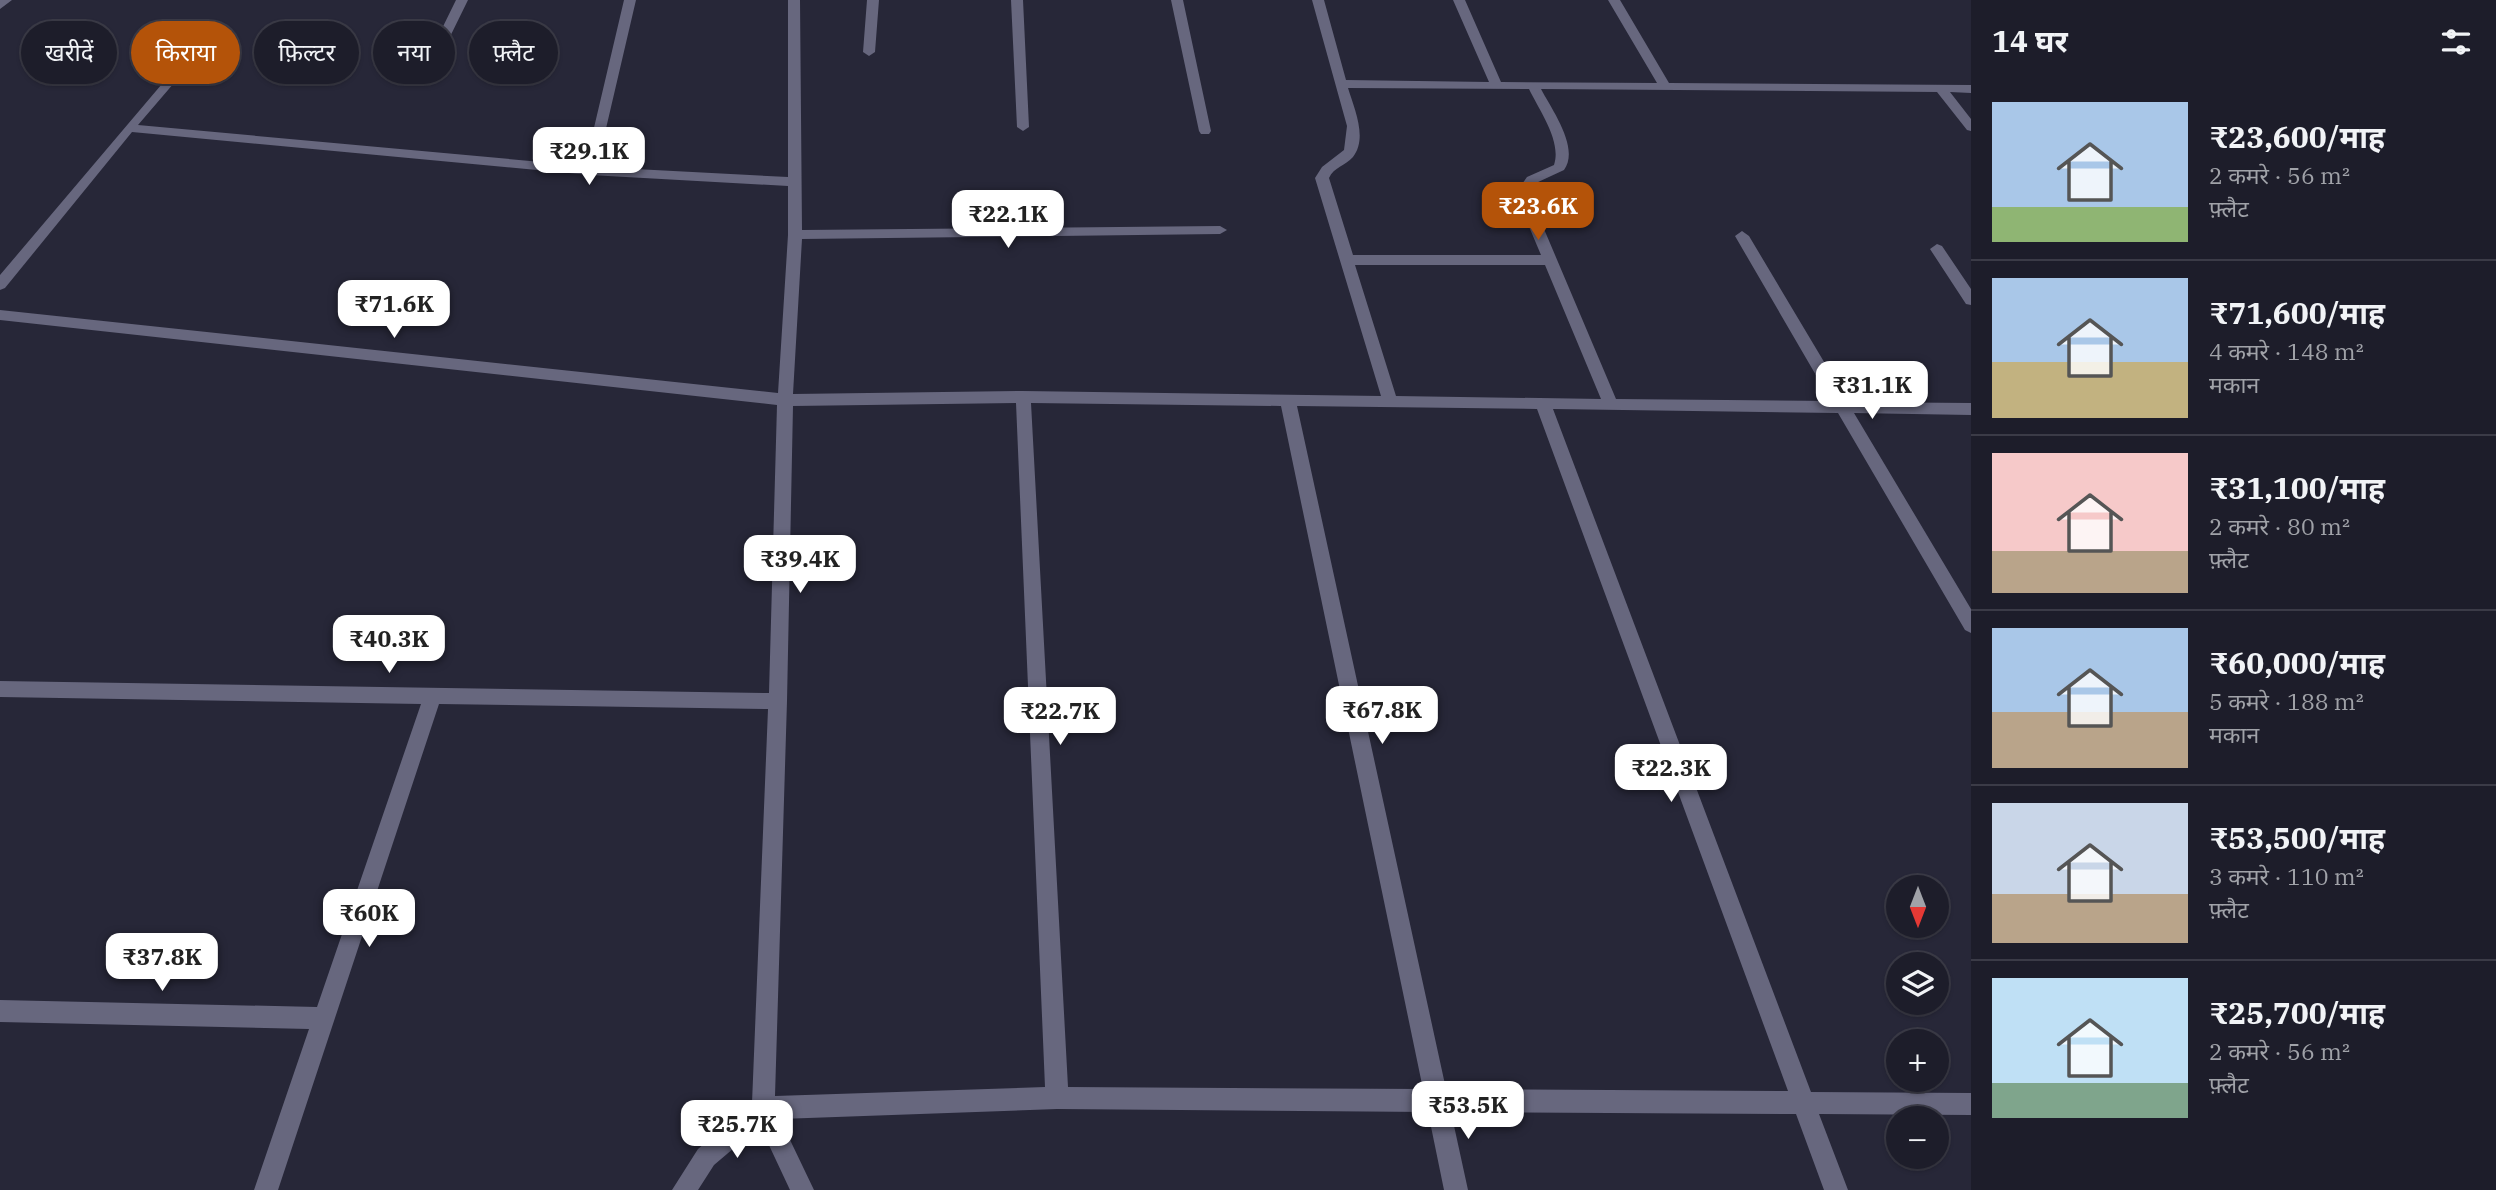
<!DOCTYPE html>
<html lang="hi">
<meta charset="utf-8">
<style>
body{margin:0;font-family:"IBM Plex Serif","Noto Sans Devanagari",serif;background:#252632;color:#f1f3f6;height:100vh;display:flex;flex-direction:column;font-size:26px;white-space:nowrap}
*{box-sizing:border-box;margin:0}
p{font-size:23px;color:#a0a2a8}
.icon{flex:none;width:38px;height:38px;fill:none;stroke:currentColor;stroke-width:2;stroke-linecap:round;stroke-linejoin:round}
.map{position:relative;flex:1;overflow:hidden}
.panel{display:flex;flex-direction:column;background:#1d1d2a;width:525px}
.panel>*{flex:none}
.hud{position:absolute;left:21px;top:21px;width:665px;height:63px;display:flex;gap:14px}
.needle{width:46px;rotate:180deg}
.tools{position:absolute;left:1886px;top:875px;display:grid;gap:14px}
.tools a{display:grid;place-items:center;width:63px;height:63px;border-radius:50%;background:#1d1d2a;box-shadow:0 2px 5px #0004,0 0 0 2px #3b3b47;font-size:35px}
.price{position:absolute;translate:-50% -60px;padding:0 16px;border-radius:14px;background:#fff;color:#222;font-size:23px;line-height:46px;filter:drop-shadow(0 2px 4px #0008)}
.price::after{content:'';position:absolute;left:50%;top:42px;width:21px;height:16px;margin-left:-10px;background:inherit;clip-path:polygon(0 0,100% 0,50% 100%)}
.price.active{background:#b45309;color:#fff}
ul{padding:0;list-style:none}
li{display:flex;align-items:center;gap:21px;height:175px;padding:0 21px}
li+li{border-top:2px solid #3b3b47}
li span{display:grid;place-items:center;flex:none;width:196px;height:140px;border-radius:0px;color:#555}
li>.icon{margin-inline-start:auto}
span .icon{width:84px;height:84px;fill:#fffc;stroke-width:1}
li b{font-size:30px}
h2{display:flex;justify-content:space-between;align-items:center;height:84px;padding:0 21px;font-size:30px}
.chip{padding:0 24px;border-radius:32px;background:#1d1d2a;box-shadow:0 2px 5px #0004,0 0 0 2px #3b3b47;font-size:24px;line-height:63px}
.chip.active{background:#b45309;color:#fff}
main{display:flex;flex:1;min-height:0}
.map>svg:first-child{display:block}
.lines{fill:none;stroke-linecap:round;stroke-linejoin:round}
.minor{fill:#67677e;fill-rule:evenodd}
</style>
<main>
<div class="map">
<svg width="1971" height="1190" viewBox="0 0 1971 1190">
<rect width="100%" height="100%" fill="#272738"/>
<g class="lines">
<path class="minor" d="M 0,0 L 12,0 L 0,9 Z
M 456,0 L 468,0 L 442,53 L 432,56 L 430,53 Z
M 624,0 L 636,0 L 597,167 L 788,177 L 788,0 L 800,0 L 802,230 L 1220,226 L 1227,230 L 1220,234 L 802,239 L 793,394 L 1023,391 L 1381,396 L 1315,178 L 1322,167 L 1344,150 L 1347,126 L 1312,0 L 1324,0 L 1346,80 L 1489,82 L 1453,0 L 1465,0 L 1501,82 L 1657,83 L 1608,0 L 1620,0 L 1669,83 L 1971,85 L 1971,93 L 1950,92 L 1971,119 L 1971,131 L 1967,130 L 1937,92 L 1541,89 C 1552,110 1580,148 1564,170 L 1536,183 L 1531,191 L 1533,203 L 1616,399 L 1831,401 L 1735,236 L 1742,231 L 1749,236 L 1848,402 L 1971,403 L 1971,415 L 1854,413 L 1971,609 L 1971,633 L 1965,630 L 1838,413 L 1553,409 L 1811,1092 L 1971,1093 L 1971,1115 L 1819,1114 L 1848,1190 L 1824,1190 L 1796,1114 L 1451,1112 L 1468,1190 L 1444,1190 L 1428,1112 L 1057,1109 L 780,1119 L 814,1190 L 790,1190 L 760,1126 L 714,1165 L 698,1190 L 672,1190 L 698,1149 L 752,1103 L 768,709 L 439,704 L 278,1190 L 254,1190 L 309,1029 L 0,1022 L 0,1000 L 317,1007 L 421,704 L 0,697 L 0,681 L 769,693 L 777,405 L 0,320 L 0,310 L 778,393 L 788,235 L 788,186 L 590,175 L 132,132 L 5,288 L 0,290 L 0,275 L 206,32 L 216,34 L 138,125 L 585,166 ZM 1348,88 L 1529,89 C 1539,110 1562,141 1554,165 L 1527,177 L 1517,191 L 1519,203 L 1541,255 L 1353,255 L 1329,178 C 1334,167 1345,166 1353,157 C 1368,138 1354,108 1348,88 ZM 1355,265 L 1545,265 L 1601,399 L 1396,396 ZM 1016,403 L 1045,1087 L 775,1096 L 787,701 L 793,406 ZM 1031,403 L 1281,406 L 1423,1089 L 1068,1087 ZM 1297,406 L 1537,409 L 1788,1091 L 1446,1089 Z
M 867,0 L 879,0 L 875,52 L 869,56 L 863,52 Z
M 1011,0 L 1023,0 L 1029,127 L 1023,131 L 1017,127 Z
M 1171,0 L 1183,0 L 1211,131 L 1209,134 L 1201,134 L 1199,131 Z
M 1937,244 L 1942,246 L 1971,289 L 1971,305 L 1966,304 L 1930,249 Z"/>
</g>
</svg>
<div class="tools">
<a><svg class="needle" viewBox="-14 -14 28 28"><path d="M0-13l5 13h-10z" fill="#e53935"/><path d="M0 13l5-13h-10z" fill="#a0a2a8"/></svg></a>
<a><svg class="icon" aria-label="layers" viewBox="0 0 24 24"><path d="M12 4l9 5-9 5-9-5zM3 14l9 5 9-5"/></svg></a>
<a>+</a>
<a>−</a>
</div>
<b class="price" style="left:589px;top:187px">₹29.1K</b>
<b class="price active" style="left:1538px;top:242px">₹23.6K</b>
<b class="price" style="left:1008px;top:250px">₹22.1K</b>
<b class="price" style="left:394px;top:340px">₹71.6K</b>
<b class="price" style="left:1872px;top:421px">₹31.1K</b>
<b class="price" style="left:800px;top:595px">₹39.4K</b>
<b class="price" style="left:389px;top:675px">₹40.3K</b>
<b class="price" style="left:1382px;top:746px">₹67.8K</b>
<b class="price" style="left:1060px;top:747px">₹22.7K</b>
<b class="price" style="left:1671px;top:804px">₹22.3K</b>
<b class="price" style="left:369px;top:949px">₹60K</b>
<b class="price" style="left:162px;top:993px">₹37.8K</b>
<b class="price" style="left:1468px;top:1141px">₹53.5K</b>
<b class="price" style="left:737px;top:1160px">₹25.7K</b>
<div class="hud">
<a class="chip">खरीदें</a>
<a class="chip active">किराया</a>
<a class="chip">फ़िल्टर</a>
<a class="chip">नया</a>
<a class="chip">फ़्लैट</a>
</div>
</div>
<section class="panel">
<h2>14 घर<svg class="icon" aria-label="filters" viewBox="0 0 24 24"><path d="M4 7h16M4 17h16"/><circle cx="9" cy="7" r="2"/><circle cx="15" cy="17" r="2"/></svg></h2>
<ul>
<li><span style="background:linear-gradient(#a9c7e8 75%,#8fb573 0)"><svg class="icon" aria-label="home" viewBox="0 0 24 24"><path d="M3 11l9-7 9 7M6 9v11h12V9"/></svg></span><div><b>₹23,600/माह</b><p>2 कमरे · 56 m²</p><p>फ़्लैट</p></div></li>
<li><span style="background:linear-gradient(#a9c7e8 60%,#c2b280 0)"><svg class="icon" aria-label="home" viewBox="0 0 24 24"><path d="M3 11l9-7 9 7M6 9v11h12V9"/></svg></span><div><b>₹71,600/माह</b><p>4 कमरे · 148 m²</p><p>मकान</p></div></li>
<li><span style="background:linear-gradient(#f6c9c9 70%,#b9a48a 0)"><svg class="icon" aria-label="home" viewBox="0 0 24 24"><path d="M3 11l9-7 9 7M6 9v11h12V9"/></svg></span><div><b>₹31,100/माह</b><p>2 कमरे · 80 m²</p><p>फ़्लैट</p></div></li>
<li><span style="background:linear-gradient(#a9c7e8 60%,#b9a48a 0)"><svg class="icon" aria-label="home" viewBox="0 0 24 24"><path d="M3 11l9-7 9 7M6 9v11h12V9"/></svg></span><div><b>₹60,000/माह</b><p>5 कमरे · 188 m²</p><p>मकान</p></div></li>
<li><span style="background:linear-gradient(#c9d6e8 65%,#b9a48a 0)"><svg class="icon" aria-label="home" viewBox="0 0 24 24"><path d="M3 11l9-7 9 7M6 9v11h12V9"/></svg></span><div><b>₹53,500/माह</b><p>3 कमरे · 110 m²</p><p>फ़्लैट</p></div></li>
<li><span style="background:linear-gradient(#bfe0f5 75%,#7fa58c 0)"><svg class="icon" aria-label="home" viewBox="0 0 24 24"><path d="M3 11l9-7 9 7M6 9v11h12V9"/></svg></span><div><b>₹25,700/माह</b><p>2 कमरे · 56 m²</p><p>फ़्लैट</p></div></li>
</ul>
</section>
</main>
